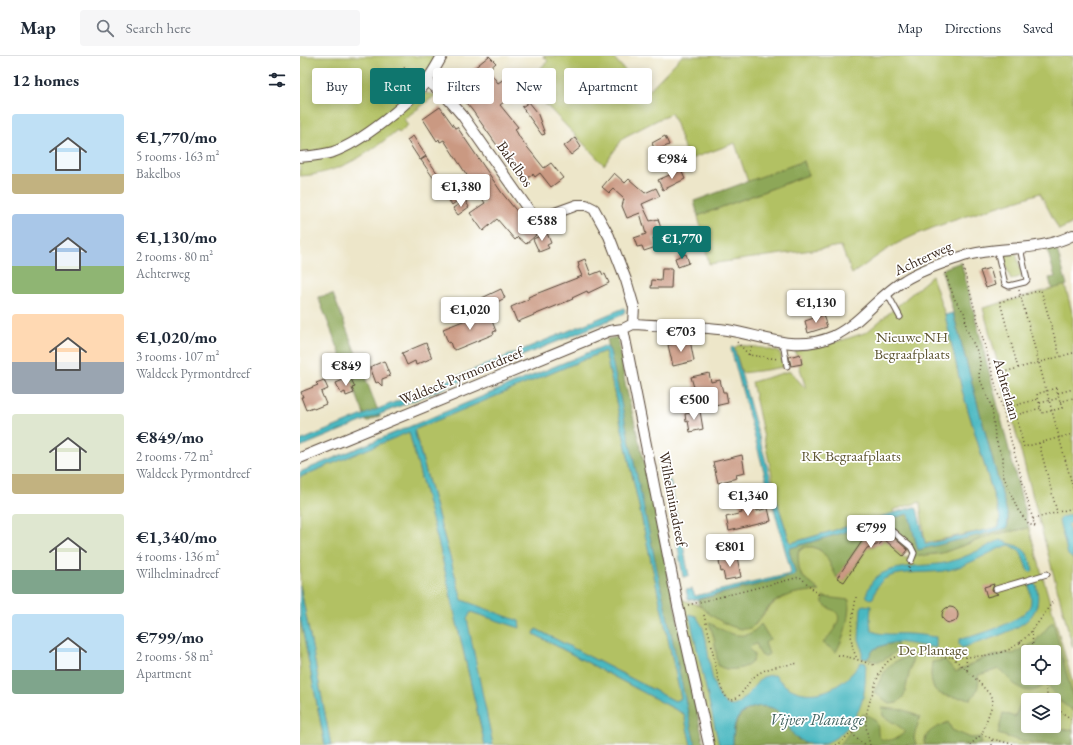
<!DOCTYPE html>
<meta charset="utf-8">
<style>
body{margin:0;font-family:"EB Garamond",serif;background:#f6f6f7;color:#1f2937;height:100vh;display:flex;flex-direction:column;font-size:15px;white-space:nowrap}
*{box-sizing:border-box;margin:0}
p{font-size:13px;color:#747a83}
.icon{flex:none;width:22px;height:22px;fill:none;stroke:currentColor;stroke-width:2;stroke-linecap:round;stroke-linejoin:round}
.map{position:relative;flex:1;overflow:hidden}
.sheet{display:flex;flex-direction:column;background:#fff;width:300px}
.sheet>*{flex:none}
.banner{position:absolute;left:12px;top:12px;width:380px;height:36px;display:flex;gap:8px}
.fabs{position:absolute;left:721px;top:589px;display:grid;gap:8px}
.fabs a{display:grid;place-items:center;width:40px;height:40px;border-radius:4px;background:#fff;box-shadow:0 2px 10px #0003;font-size:20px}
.price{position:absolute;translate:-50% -34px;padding:0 9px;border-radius:4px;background:#fff;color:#222;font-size:13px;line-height:26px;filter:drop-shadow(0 1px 2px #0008)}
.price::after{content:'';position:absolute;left:50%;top:24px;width:12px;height:9px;margin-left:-6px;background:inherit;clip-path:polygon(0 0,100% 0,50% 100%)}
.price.current{background:#0f766e;color:#fff}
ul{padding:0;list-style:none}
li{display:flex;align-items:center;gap:12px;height:100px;padding:0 12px}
li span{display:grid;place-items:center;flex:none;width:112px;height:80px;border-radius:4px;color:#555}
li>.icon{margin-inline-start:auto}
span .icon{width:48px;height:48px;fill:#fffc;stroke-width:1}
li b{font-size:17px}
h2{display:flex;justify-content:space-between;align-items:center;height:48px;padding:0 12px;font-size:17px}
.chip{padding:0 14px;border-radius:4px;background:#fff;box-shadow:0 2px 10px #0003;font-size:14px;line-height:36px}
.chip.current{background:#0f766e;color:#fff}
header{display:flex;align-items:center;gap:24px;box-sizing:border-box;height:56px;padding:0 20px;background:#fff;border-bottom:1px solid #e0e1e3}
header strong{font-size:19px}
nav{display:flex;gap:22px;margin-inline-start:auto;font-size:14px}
.search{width:280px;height:36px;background:#f6f6f7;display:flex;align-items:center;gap:10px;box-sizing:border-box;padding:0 14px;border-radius:4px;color:#747a83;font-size:15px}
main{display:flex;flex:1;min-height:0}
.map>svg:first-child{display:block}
.green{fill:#b2c163;stroke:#767640;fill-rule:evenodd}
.forest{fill:#8da759;stroke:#64683c;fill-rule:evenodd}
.water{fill:#49b8c1;stroke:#427170}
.building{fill:#ca9982;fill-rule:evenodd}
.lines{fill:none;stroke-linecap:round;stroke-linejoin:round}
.lane-casing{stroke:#564638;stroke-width:7}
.street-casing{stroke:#564638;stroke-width:12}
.path{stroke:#564638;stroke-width:1.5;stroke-dasharray:1 3;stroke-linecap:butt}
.lane{stroke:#fff;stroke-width:5}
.street{stroke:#fff;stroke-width:10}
.labels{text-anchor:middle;stroke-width:3.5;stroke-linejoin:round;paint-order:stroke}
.street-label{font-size:15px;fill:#3b2a1e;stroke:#fff}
.park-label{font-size:15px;fill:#5f5733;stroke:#fff}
.water-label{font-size:16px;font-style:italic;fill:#41635f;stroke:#fff}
</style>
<header>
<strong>Map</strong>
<div class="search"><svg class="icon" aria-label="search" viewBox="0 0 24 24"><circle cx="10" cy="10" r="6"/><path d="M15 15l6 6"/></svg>Search here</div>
<nav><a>Map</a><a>Directions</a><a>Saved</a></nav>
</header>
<main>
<section class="sheet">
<h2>12 homes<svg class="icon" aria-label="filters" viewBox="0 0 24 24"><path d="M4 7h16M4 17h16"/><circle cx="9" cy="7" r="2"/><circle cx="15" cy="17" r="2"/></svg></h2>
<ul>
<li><span style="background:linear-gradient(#bfe0f5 75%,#c2b280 0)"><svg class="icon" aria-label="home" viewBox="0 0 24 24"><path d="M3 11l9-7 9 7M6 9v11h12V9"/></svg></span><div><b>€1,770/mo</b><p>5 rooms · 163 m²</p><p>Bakelbos</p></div></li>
<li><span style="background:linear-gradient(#a9c7e8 65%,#8fb573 0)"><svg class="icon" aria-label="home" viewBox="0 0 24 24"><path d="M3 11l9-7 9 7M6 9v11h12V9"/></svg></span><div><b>€1,130/mo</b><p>2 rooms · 80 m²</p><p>Achterweg</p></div></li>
<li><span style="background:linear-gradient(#ffd9b3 60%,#9aa5b1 0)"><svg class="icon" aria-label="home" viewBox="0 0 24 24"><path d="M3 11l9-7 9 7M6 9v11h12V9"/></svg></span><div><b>€1,020/mo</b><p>3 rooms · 107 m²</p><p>Waldeck Pyrmontdreef</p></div></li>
<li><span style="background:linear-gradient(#dfe7d0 75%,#c2b280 0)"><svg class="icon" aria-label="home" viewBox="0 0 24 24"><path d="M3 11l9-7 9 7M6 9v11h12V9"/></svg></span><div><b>€849/mo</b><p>2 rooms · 72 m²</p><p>Waldeck Pyrmontdreef</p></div></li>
<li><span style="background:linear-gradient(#dfe7d0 70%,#7fa58c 0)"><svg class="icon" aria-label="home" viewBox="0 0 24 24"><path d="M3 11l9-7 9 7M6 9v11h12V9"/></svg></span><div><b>€1,340/mo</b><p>4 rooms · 136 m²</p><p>Wilhelminadreef</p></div></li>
<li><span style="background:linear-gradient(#bfe0f5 70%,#7fa58c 0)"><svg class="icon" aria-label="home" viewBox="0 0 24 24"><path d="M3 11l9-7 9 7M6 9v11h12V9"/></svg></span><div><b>€799/mo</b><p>2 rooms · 58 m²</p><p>Apartment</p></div></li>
</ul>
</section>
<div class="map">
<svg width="773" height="689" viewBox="0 0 773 689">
<rect width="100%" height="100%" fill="#fff"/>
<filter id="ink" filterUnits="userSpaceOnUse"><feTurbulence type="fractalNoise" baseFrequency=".025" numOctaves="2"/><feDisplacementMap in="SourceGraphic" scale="8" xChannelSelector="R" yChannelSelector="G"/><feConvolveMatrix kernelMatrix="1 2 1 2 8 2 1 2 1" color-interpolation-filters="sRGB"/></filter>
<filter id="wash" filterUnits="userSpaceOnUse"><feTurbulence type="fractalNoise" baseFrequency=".012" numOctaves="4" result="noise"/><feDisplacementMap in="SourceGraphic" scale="16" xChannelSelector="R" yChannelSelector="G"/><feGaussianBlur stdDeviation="0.9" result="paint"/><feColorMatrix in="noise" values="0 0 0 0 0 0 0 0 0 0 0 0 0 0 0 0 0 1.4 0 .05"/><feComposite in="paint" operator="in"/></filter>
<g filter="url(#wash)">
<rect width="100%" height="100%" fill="#ede6c9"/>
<path class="green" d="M 0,0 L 137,0 C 131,10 125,21 116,30 C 99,49 52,88 27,94 C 19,96 9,96 0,97 Z
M 243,0 L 312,0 L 346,37 L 382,0 L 773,0 L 773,167 L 759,174 L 740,137 C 693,153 642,165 598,187 C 581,196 567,208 552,218 L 541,190 L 409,208 L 398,160 L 508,119 L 504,105 L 448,126 L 435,87 L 388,104 L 376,68 L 371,57 L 324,81 L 304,109 L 225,27 L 248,5 Z
M 125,37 L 136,39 L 104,63 L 108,69 L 99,77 L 97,74 C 69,98 38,118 0,120 L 0,105 L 38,98 L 120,39 Z
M 716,197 L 722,220 L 711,224 L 702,199 L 703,198 Z
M 632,220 L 645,259 L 662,334 L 700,461 L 699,471 L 625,487 L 620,446 L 593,454 L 594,457 L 491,487 L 490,486 L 479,452 L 452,326 L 490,315 L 506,333 L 495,295 L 543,284 L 567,276 Z
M 765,229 L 773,260 L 773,592 L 683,252 Z
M 439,289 L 464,292 L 479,296 L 481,299 L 483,311 L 466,314 L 442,317 L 434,292 Z
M 305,295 L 381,642 L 375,645 L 236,573 L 234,578 L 384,658 L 391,689 L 193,689 L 166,563 L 171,556 L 220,571 L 162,544 L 114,373 Z
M 109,375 L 140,493 L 185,689 L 31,689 L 0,529 L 0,421 Z
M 729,472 L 773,628 L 773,689 L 414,689 L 380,543 L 399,549 L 429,569 L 455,569 C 475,542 485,535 520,535 C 514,530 506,525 502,519 C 492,504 498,482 518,493 C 532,501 530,518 544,526 L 570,488 L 573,490 L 580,488 L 584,483 L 605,502 L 642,497 L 695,478 ZM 728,596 L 754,596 L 754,622 L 728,622 ZM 728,644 L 754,644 L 754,670 L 728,670 Z
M 0,561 L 25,689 L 0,689 Z"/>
<path class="forest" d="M 504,105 L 508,119 L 398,160 L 394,145 Z
M 746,189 L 756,190 L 767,229 L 752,233 L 749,222 L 755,221 Z
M 661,206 L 729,472 L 695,478 L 642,497 L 613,501 L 608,494 L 582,471 L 569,475 L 537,522 L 526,500 L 520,494 L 513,491 L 505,491 L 500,494 L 498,497 L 499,513 L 502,520 L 520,535 C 500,535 480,538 466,554 C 461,560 457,568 450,572 C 437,578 403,557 397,545 L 400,543 L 492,520 L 495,516 L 489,495 L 490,492 L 607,458 L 609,459 L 618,494 L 708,469 L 708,461 L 642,215 L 645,212 Z
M 33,238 L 80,360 L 67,366 L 18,241 Z
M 318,281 L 325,327 L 343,401 L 404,689 L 395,689 L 307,283 Z
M 523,541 L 549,544 C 549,563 545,580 536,596 L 523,587 C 528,581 545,564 536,556 C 532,553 527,552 523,547 Z
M 753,565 L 773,642 L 773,655 L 761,646 L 747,628 C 743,630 739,633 735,634 C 721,639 708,622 700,613 L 678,619 C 680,629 677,636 671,643 C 642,639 627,643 632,606 L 645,604 L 656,616 L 682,603 L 705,597 L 713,598 L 734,587 ZM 728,596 L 754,596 L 754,622 L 728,622 Z
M 409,566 C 419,573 438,584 451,577 C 455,575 458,571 461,568 L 470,583 L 465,587 L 469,598 L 466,600 L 462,600 L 458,594 L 457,588 L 453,589 L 449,593 L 454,598 C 454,601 454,605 451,607 C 444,614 424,616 418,609 L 414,582 Z
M 597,586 L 598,595 C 585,602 582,609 567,603 L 574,593 L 584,589 Z
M 613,601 L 604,640 L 597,647 L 590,648 L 574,636 C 585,615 588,603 613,601 Z
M 728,645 L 728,670 L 749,670 L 750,673 L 759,674 L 773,673 L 773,689 L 736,687 L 717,684 L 698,678 L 703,657 L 715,661 L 721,646 Z
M 459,650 L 474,652 L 482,658 L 497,683 L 506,686 L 503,689 L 433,689 C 433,669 437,655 459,650 Z
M 582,652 L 604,654 L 620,661 L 614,681 L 616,689 L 540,689 L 563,658 C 568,659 573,661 576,666 C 579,670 577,677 579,681 C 586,689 601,681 606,675 L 583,660 Z
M 648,666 L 652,674 L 671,682 L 681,681 L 681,687 L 678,689 L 625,689 C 623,674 638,672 648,666 Z"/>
<path class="water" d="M 324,252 L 325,255 L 322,259 L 0,391 L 0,385 Z
M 653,257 L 708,461 L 707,472 L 618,494 L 609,459 L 607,458 L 490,492 L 489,495 L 495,516 L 494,519 L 492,520 L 394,544 L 388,543 L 386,534 L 392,533 L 395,540 L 490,518 L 491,516 L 431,293 L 432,291 L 434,292 L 479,452 L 490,486 L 491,487 L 614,451 L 617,453 L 625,487 L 627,488 L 699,471 L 700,461 L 662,334 L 645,259 Z
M 304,290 L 307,291 L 310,295 L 395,689 L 391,689 L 384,658 L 234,578 L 236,573 L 375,645 L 381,642 L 305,295 L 114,374 L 162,544 L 219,565 L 220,572 L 171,556 L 167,563 L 193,689 L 185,689 L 140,493 L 109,376 L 0,421 L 0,416 Z
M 370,424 L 377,460 L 372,461 L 365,425 Z
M 773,458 L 773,466 L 769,468 L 768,469 L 773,489 L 773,503 L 768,499 L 759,465 L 762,461 Z
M 379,468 L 389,520 L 383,521 L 374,469 Z
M 700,484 C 721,492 727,489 733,514 L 732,516 L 728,515 L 720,495 L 710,489 L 705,490 C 686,498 669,509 649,514 C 631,518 601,514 586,522 C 578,526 576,534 573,542 L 570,543 L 567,541 C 566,537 568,534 570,530 C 579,506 627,512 649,506 C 667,501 683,492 700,484 Z
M 730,526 L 736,529 C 738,537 739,546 735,554 C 727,574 682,585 662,592 L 659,589 L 659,585 L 660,583 C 677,580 722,566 730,550 C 733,542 728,534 730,526 Z
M 0,529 L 31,689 L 25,689 L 0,561 Z
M 563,549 L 571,550 C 571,556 568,570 573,575 C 580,580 599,577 608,578 C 617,578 627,580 636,581 L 636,592 L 598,586 L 584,589 L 574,593 L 567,603 L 562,602 L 562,592 L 559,583 L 561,552 Z
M 389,558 L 396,560 C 399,565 403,570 404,576 C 410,596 409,635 426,648 C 440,658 454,626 463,621 C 466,620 471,619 475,619 C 478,623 482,627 486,630 C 513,648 545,631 561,606 L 566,607 C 565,618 566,630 563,641 C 559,660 542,683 522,688 C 515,689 505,687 498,683 C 490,678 488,665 481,658 C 470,645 444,649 436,665 C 433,672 433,681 433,689 L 419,689 Z"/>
<g id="blocks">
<path class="building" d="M 189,0 L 196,7 L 188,14 L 198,27 L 204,23 L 213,34 L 212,35 L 215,38 L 200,49 L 218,71 L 215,73 L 220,82 L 244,112 L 251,107 L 263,122 L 251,131 L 240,117 L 235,121 L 233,118 L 223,126 L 172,54 L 151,29 L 167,16 L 168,17 ZM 182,17 L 191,28 L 179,40 L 169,28 Z
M 229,46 L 237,56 L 245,78 L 242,79 L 222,51 Z
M 140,51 L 155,72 L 157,71 L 202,137 L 236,179 L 226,188 L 218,181 L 215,184 L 197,163 L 183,175 L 170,157 L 185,147 L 144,84 L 140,86 L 139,83 L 137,85 L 123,63 Z
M 113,80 L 126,100 L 120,104 L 107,84 Z
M 365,80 L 369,89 L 355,95 L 352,87 Z
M 275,82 L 281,91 L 271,99 L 264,90 Z
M 126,101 L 157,145 L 152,149 L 121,104 Z
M 381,114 L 385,123 L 363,134 L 358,124 Z
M 314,117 L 325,127 L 329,123 L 345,137 L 356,132 L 360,140 L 342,148 L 350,165 L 358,163 L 363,179 L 353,182 L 356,191 L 344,195 L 342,190 L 337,191 L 334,182 L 346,178 L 340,157 L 327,162 L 322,150 L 324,143 L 313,133 L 309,137 L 302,131 Z
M 165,144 L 169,151 L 158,159 L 153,152 Z
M 247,177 L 251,187 L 247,189 L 249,192 L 239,196 L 233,183 Z
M 386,198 L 389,207 L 378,211 L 375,202 Z
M 285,203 L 291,219 L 301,215 L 303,219 L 305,218 L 309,227 L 288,237 L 287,235 L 272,242 L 273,243 L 217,266 L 211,251 L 229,243 L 228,241 L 282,220 L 278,211 L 279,210 L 278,206 Z
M 362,212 L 372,212 L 371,232 L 351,232 L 352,224 L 361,225 Z
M 690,212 L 695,229 L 686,232 L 680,215 Z
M 201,233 L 205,242 L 185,252 L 182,242 Z
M 533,245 L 537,252 L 527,258 L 523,251 Z
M 188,255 L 196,275 L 193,276 L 194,278 L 155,294 L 152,292 L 150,286 L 148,287 L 143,273 Z
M 523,259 L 527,271 L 508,277 L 505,265 Z
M 390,284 L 394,305 L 373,310 L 368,289 Z
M 126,287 L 132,302 L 116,309 L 115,305 L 107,309 L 102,297 Z
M 500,298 L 502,308 L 491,310 L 489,301 Z
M 47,302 L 52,312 L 44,315 L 39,305 Z
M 84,305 L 90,320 L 82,323 L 82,330 L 78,326 L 76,327 L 70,311 Z
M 409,317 L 411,326 L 420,324 L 423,336 L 426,336 L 428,347 L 415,350 L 414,344 L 406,345 L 404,333 L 395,335 L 391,321 Z
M 50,321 L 55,331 L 52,332 L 54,337 L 46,340 L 45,336 L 41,338 L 36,327 Z
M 24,324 L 28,333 L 21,336 L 26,348 L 14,353 L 13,351 L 6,354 L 1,341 L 3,341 L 1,336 L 18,329 L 16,327 Z
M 400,355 L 403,373 L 390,376 L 388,365 L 386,366 L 385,358 Z
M 442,399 L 445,417 L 436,419 L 437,422 L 418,427 L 413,406 Z
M 454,444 L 457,455 L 468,452 L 471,465 L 429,475 L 426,461 L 442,457 L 439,447 Z
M 582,471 L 608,494 L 603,500 L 584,483 L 580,488 L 567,492 L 544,526 L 537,522 L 569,475 Z
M 437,501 L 441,521 L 425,524 L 423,515 L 421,516 L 419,505 Z
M 694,528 L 692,534 L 698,538 L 687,541 L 684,531 Z
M642 559a8 8 0 1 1 16 0a8 8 0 1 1-16 0Z"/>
</g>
</g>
<g filter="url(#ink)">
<use href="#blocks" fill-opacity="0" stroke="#564638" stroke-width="1"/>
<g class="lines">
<g class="lane-casing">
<path id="lane" d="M 697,194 L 705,228 L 709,230 L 725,226 L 727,224 L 720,192
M 587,237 L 600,261
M 483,287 L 487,310
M 586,470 L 611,491 L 614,497 L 611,505
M 696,533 L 747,518"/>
</g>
<g class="street-casing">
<path id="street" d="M 127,25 L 144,38 L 162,59 L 233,160 L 239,162 L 244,161 L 277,149 L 286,149 L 294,153 L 309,180 L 326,224 L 334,251 L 333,268
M 0,101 C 11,100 23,99 33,96 C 62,86 107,49 126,26 C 132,18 137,9 142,0
M 323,273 L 378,550 L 409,689
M 0,402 L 309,275 L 323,273 L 333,268 C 364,270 396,270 427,274 C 465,280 495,297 534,280 C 561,267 579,239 605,224 C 621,214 640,208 658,202 C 694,189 739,197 773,179"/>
</g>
<path class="path" d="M 104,11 L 116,22
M 663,211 L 735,471
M 645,217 L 655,244 L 665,258 L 666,272 L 677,295 L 680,305 L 679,321 L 692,352 L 695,380 L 698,391 L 703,401 L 703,419 L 718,454 L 729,468 L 735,471
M 719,234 L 773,432
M 437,286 L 449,299 L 478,303
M 773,297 L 704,316 L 724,391 L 773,378
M 449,299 L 452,289
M 718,312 L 700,246 L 741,234 L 760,300
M 756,332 L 762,352 L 742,357 L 737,338 Z
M 758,337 L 773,333
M 760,346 L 773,342
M 740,347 L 759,342
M 713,350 L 738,343
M 716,359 L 741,352
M 739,387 L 757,456
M 733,463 L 773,452
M 609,511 L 610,518
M 556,541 C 553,562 546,584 558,604
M 388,549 L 500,521 L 519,539
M 404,559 C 406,568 409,577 411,586 C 413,594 419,651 435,643 C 442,639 447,628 453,622 C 465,610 483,610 499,607
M 732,575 L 733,593
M 720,586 L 733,593 L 734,596
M 538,599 L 552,602 L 574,609
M 652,601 L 675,622 L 693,642 L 692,649 L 682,678
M 666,601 L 667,614
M 744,622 L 747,638 L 750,644
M 754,651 L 773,664
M 552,677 L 559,685 L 567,689
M 536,689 L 539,688 L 565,663
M 570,689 C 568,681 565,670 566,662 C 567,652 571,642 574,633 C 578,620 582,607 595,601 C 607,595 622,599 634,600 C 655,602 693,602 712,592 C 731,581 741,561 754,544
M 670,689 L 682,678 L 692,683 L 716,689
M 692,689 L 692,683"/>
<use href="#lane" class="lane"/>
<use href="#street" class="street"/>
</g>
</g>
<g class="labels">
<g class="street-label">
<text transform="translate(215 108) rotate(55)" y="5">Bakelbos</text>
<text transform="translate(623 202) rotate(-25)" y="5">Achterweg</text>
<text transform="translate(161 320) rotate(-22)" y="5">Waldeck Pyrmontdreef</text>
<text transform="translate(707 333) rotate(74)" y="5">Achterlaan</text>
<text transform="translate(373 443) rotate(79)" y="5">Wilhelminadreef</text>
</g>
<g class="park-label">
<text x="612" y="286">Nieuwe NH<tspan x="612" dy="17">Begraafplaats</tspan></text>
<text x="551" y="405">RK Begraafplaats</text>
<text x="633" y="599">De Plantage</text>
</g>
<g class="water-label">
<text x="517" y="669">Vijver Plantage</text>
</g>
</g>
</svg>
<div class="fabs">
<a><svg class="icon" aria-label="locate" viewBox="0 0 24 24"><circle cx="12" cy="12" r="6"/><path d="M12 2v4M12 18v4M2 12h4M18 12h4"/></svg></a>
<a><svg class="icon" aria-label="layers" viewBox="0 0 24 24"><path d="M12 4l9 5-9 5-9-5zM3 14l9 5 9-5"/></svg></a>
</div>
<b class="price" style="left:372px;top:124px">€984</b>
<b class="price" style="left:161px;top:152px">€1,380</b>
<b class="price" style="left:242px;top:186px">€588</b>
<b class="price current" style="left:382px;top:204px">€1,770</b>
<b class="price" style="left:516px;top:268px">€1,130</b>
<b class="price" style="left:170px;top:275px">€1,020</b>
<b class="price" style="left:381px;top:297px">€703</b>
<b class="price" style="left:46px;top:331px">€849</b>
<b class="price" style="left:394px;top:365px">€500</b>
<b class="price" style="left:448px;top:461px">€1,340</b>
<b class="price" style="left:571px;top:493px">€799</b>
<b class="price" style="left:430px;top:512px">€801</b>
<div class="banner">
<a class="chip">Buy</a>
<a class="chip current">Rent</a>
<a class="chip">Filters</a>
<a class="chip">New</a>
<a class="chip">Apartment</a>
</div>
</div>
</main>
